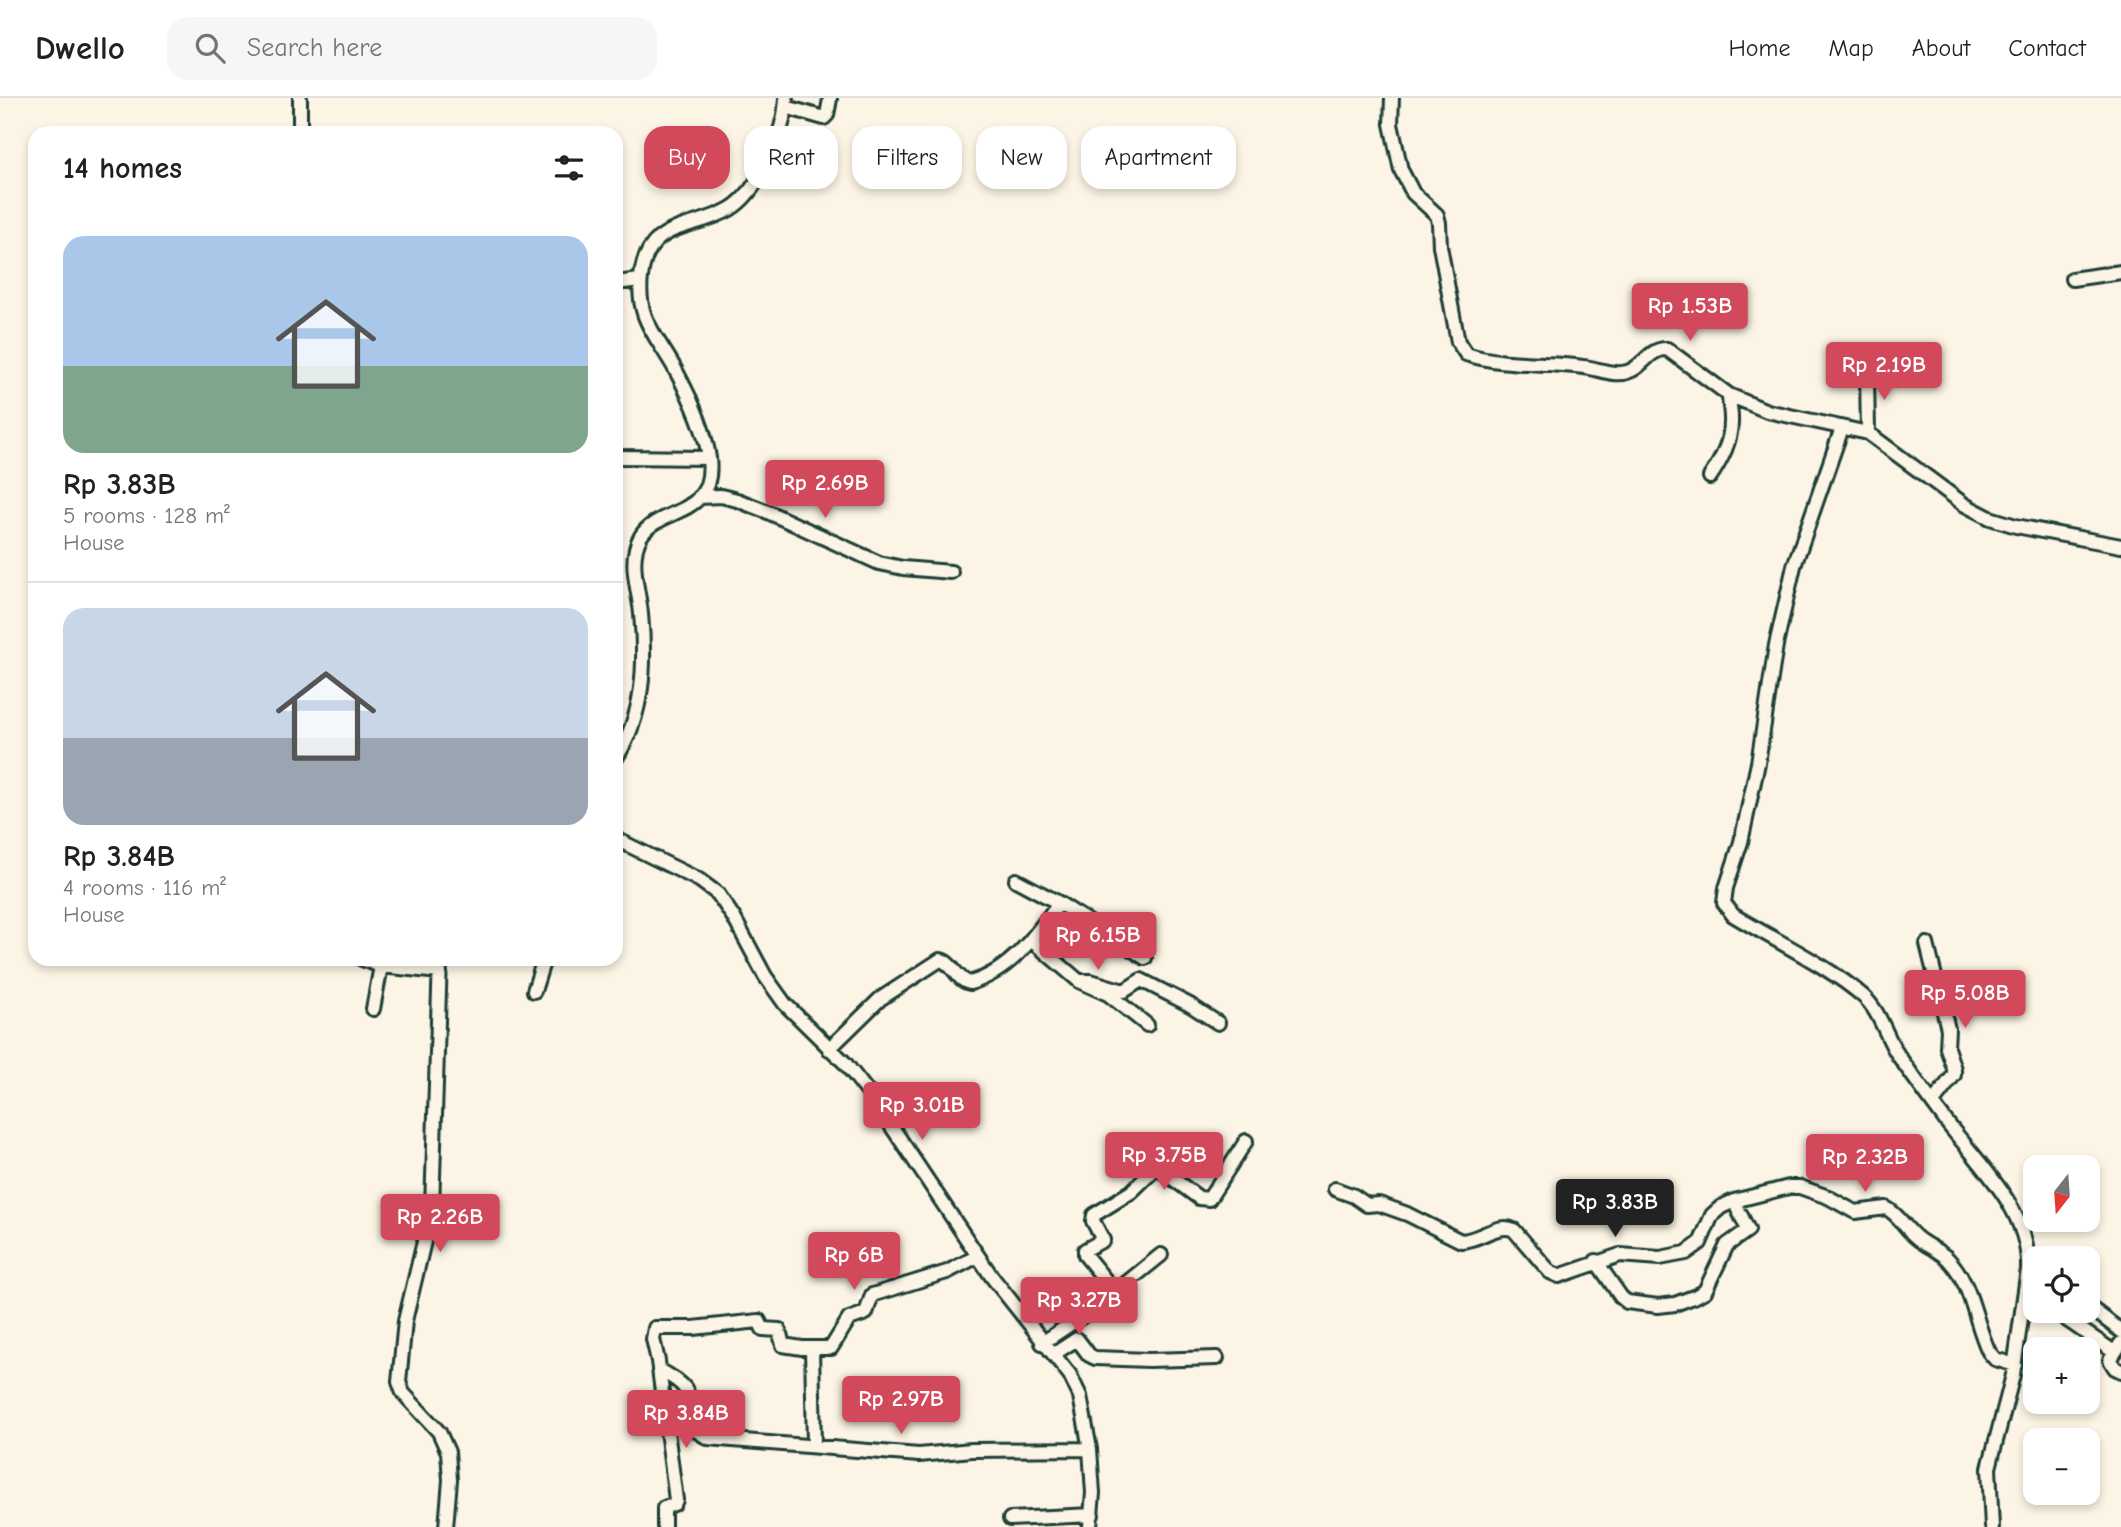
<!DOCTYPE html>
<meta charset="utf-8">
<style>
body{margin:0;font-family:"Comic Neue",sans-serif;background:#f6f6f6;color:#202124;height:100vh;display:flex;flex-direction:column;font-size:26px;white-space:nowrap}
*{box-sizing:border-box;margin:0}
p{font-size:23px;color:#757577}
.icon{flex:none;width:38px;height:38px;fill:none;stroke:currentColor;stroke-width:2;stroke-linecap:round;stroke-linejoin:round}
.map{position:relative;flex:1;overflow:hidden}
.drawer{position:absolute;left:28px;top:28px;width:595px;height:840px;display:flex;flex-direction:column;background:#fff;border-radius:21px;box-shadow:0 4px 10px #0003}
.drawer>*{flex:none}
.hud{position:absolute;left:644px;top:28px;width:665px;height:63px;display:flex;gap:14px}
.needle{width:46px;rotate:197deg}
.buttons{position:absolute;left:2023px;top:1057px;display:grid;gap:14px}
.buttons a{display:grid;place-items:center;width:77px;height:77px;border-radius:14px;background:#fff;box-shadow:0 4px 10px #0003;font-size:35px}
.price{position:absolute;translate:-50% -60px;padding:0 16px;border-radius:7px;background:#d1495b;color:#fff;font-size:23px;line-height:46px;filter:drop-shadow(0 2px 4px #0008)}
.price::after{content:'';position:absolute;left:50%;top:42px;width:21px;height:16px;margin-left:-10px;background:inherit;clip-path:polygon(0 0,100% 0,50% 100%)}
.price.on{background:#222;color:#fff}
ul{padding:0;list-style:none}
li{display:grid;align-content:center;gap:14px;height:371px;padding:0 35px}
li+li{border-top:2px solid #e0e0e0}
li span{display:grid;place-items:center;height:217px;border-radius:21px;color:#555}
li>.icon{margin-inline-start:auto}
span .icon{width:126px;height:126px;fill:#fffc;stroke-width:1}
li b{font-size:30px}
h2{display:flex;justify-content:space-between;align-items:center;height:84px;padding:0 35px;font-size:30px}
.pill{padding:0 24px;border-radius:21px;background:#fff;box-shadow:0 4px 10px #0003;font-size:24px;line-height:63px}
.pill.on{background:#d1495b;color:#fff}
header{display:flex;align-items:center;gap:42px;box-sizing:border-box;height:98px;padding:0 35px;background:#fff;border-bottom:2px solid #e0e0e0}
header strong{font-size:33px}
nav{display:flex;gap:38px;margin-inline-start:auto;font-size:24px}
.search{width:490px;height:63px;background:#f6f6f6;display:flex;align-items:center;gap:18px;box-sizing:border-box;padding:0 24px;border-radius:21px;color:#757577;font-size:26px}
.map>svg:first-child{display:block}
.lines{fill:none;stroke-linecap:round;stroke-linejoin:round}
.minor-casing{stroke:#1f3d34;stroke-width:18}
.minor{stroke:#fcf5e5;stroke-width:12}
</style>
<header>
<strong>Dwello</strong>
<div class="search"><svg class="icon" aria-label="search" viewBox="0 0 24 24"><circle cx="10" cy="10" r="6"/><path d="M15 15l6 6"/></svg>Search here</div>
<nav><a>Home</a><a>Map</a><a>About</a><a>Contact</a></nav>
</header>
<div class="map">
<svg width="2121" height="1429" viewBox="0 0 2121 1429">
<rect width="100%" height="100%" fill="#fcf5e5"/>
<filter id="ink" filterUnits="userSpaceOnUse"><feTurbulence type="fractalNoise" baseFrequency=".0143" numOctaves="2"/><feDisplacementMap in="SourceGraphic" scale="14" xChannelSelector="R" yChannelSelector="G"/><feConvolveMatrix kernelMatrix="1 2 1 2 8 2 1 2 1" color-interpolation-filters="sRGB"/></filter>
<g filter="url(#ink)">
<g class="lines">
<g class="minor-casing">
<path id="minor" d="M 300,0 L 300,35
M 1392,0 L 1391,26 L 1401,72 L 1413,95 L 1437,117 L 1439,125 L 1440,148 L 1458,244 L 1466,256 C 1505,269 1550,263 1590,270 C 1601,272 1616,278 1627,274 C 1643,270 1649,250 1667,251 L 1729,297 L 1767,313 L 1868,335 L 1965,407 L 1990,420 L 2016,428 L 2121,448
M 786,9 L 824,20 L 827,17 L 830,1
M 2072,181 L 2121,174
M 616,185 L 640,182
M 1842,330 L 1794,468 L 1776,547 L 1758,665 L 1741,744 L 1726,790 L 1724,805 L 1733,817 C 1774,842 1827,867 1863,898 C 1880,913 1886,939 1898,957 C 1914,980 1931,1003 1948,1026 C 1981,1068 2030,1114 2028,1171 L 2013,1277 L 1989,1370 L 1992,1429
M 1868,335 L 1867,275 L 1870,269 L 1879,263
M 616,359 L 709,360
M 1710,379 C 1722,361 1732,342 1731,320 C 1731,312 1729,305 1729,297
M 699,399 L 721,398 L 737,402 L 768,414 L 879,465 L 903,470 L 951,474
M 616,660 C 644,617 646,566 641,516 C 639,491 627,462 641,438 C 660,408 716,420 709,360 C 705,330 689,297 675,271 C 657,238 636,221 641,179 C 647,122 692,133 730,111 C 759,94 785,33 786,0
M 616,741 L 699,782 L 718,796 L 734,820 L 765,878 L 785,906 L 845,965 L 874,1002 L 992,1179 L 1070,1277 L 1080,1298 L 1090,1351 L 1093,1395 L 1090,1429
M 1016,782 L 1059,805 L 1145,860
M 1031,842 L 1079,883 L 1108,896 L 1147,927
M 1927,846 L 1948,931 L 1947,950 L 1954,971 L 1954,977 L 1933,1004
M 362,861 L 381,868 L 440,874
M 440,861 L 432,1110 L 405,1223 L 399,1284 L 403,1295 L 439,1334 L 448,1354 L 450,1382 L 446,1429
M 1079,883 L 1091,883 L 1124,893 L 1141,882 L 1190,907 L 1218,925
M 534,893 L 544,861
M 373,911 L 381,868
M 829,951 L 880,901 L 940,862 C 953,864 956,882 970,885 C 1011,873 1035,838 1059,805
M 1335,1091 L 1354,1098 L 1367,1107 L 1379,1106 L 1407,1116 L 1461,1143 C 1479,1143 1498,1124 1514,1132 L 1550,1174 L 1559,1178 L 1620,1157 L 1660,1160 L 1686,1155 L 1700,1145 L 1712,1117 L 1721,1109 L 1734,1103 L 1789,1089 L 1800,1089 L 1828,1099 L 1855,1114 L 1886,1110 C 1900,1117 1905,1131 1917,1140 C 1926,1148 1939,1152 1948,1161 C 1973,1187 1974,1223 1989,1254 L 1995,1261 L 2015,1267
M 1596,1163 L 1621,1199 L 1627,1204 L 1658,1208 L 1675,1206 L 1696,1198 L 1705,1193 L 1727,1147 L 1748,1132 L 1734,1103
M 1115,1194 L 1085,1157 L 1085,1152 L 1103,1142 L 1093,1123 L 1094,1117 L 1131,1094 L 1157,1069 L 1199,1100 L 1209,1101 L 1246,1043
M 2088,1208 L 2121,1233
M 2054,1213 L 2114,1254
M 1042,1245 L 1099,1207 L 1161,1157
M 2121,1245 L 2110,1262 L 2115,1270 L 2121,1273
M 812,1250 L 814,1347
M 1054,1256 L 1077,1241 L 1089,1257 L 1095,1260 L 1149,1262 L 1217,1260
M 659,1272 C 697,1291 686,1297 695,1332 L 708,1340 L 919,1357 L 972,1352 L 1090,1351
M 1010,1421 L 1092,1417
M 664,1429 L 664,1410 L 674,1406 L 676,1402 L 658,1263 L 653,1241 L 655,1230 L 693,1230 L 759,1223 L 763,1231 L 779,1232 L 783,1247 L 802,1250 L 831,1250 L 849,1221 L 866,1215 L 872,1197 L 947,1174 L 978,1158"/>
</g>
<use href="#minor" class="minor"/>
</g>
</g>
</svg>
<div class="buttons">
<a><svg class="needle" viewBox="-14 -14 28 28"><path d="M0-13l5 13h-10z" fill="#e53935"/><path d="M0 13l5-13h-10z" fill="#757577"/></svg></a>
<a><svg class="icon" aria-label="locate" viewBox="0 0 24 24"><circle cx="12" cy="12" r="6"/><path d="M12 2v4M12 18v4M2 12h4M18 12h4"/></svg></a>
<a>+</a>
<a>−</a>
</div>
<b class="price" style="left:1690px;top:245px">Rp 1.53B</b>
<b class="price" style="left:1884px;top:304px">Rp 2.19B</b>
<b class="price" style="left:825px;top:422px">Rp 2.69B</b>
<b class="price" style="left:1098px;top:874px">Rp 6.15B</b>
<b class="price" style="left:1965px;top:932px">Rp 5.08B</b>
<b class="price" style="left:922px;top:1044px">Rp 3.01B</b>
<b class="price" style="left:1164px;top:1094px">Rp 3.75B</b>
<b class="price" style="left:1865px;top:1096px">Rp 2.32B</b>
<b class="price on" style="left:1615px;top:1141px">Rp 3.83B</b>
<b class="price" style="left:440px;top:1156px">Rp 2.26B</b>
<b class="price" style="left:854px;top:1194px">Rp 6B</b>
<b class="price" style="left:1079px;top:1239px">Rp 3.27B</b>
<b class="price" style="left:901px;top:1338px">Rp 2.97B</b>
<b class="price" style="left:686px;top:1352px">Rp 3.84B</b>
<div class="hud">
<a class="pill on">Buy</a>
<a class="pill">Rent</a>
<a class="pill">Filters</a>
<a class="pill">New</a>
<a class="pill">Apartment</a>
</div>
<section class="drawer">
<h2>14 homes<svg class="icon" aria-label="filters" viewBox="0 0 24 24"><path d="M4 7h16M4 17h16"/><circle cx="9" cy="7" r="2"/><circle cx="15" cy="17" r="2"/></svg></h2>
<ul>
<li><span style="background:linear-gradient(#a9c7e8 60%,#7fa58c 0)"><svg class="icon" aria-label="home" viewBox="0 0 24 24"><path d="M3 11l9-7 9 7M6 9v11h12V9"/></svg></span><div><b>Rp 3.83B</b><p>5 rooms · 128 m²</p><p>House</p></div></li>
<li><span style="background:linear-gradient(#c9d6e8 60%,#9aa5b1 0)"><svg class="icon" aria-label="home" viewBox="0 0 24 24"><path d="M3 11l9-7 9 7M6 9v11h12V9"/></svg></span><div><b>Rp 3.84B</b><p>4 rooms · 116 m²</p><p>House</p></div></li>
</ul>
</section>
</div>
